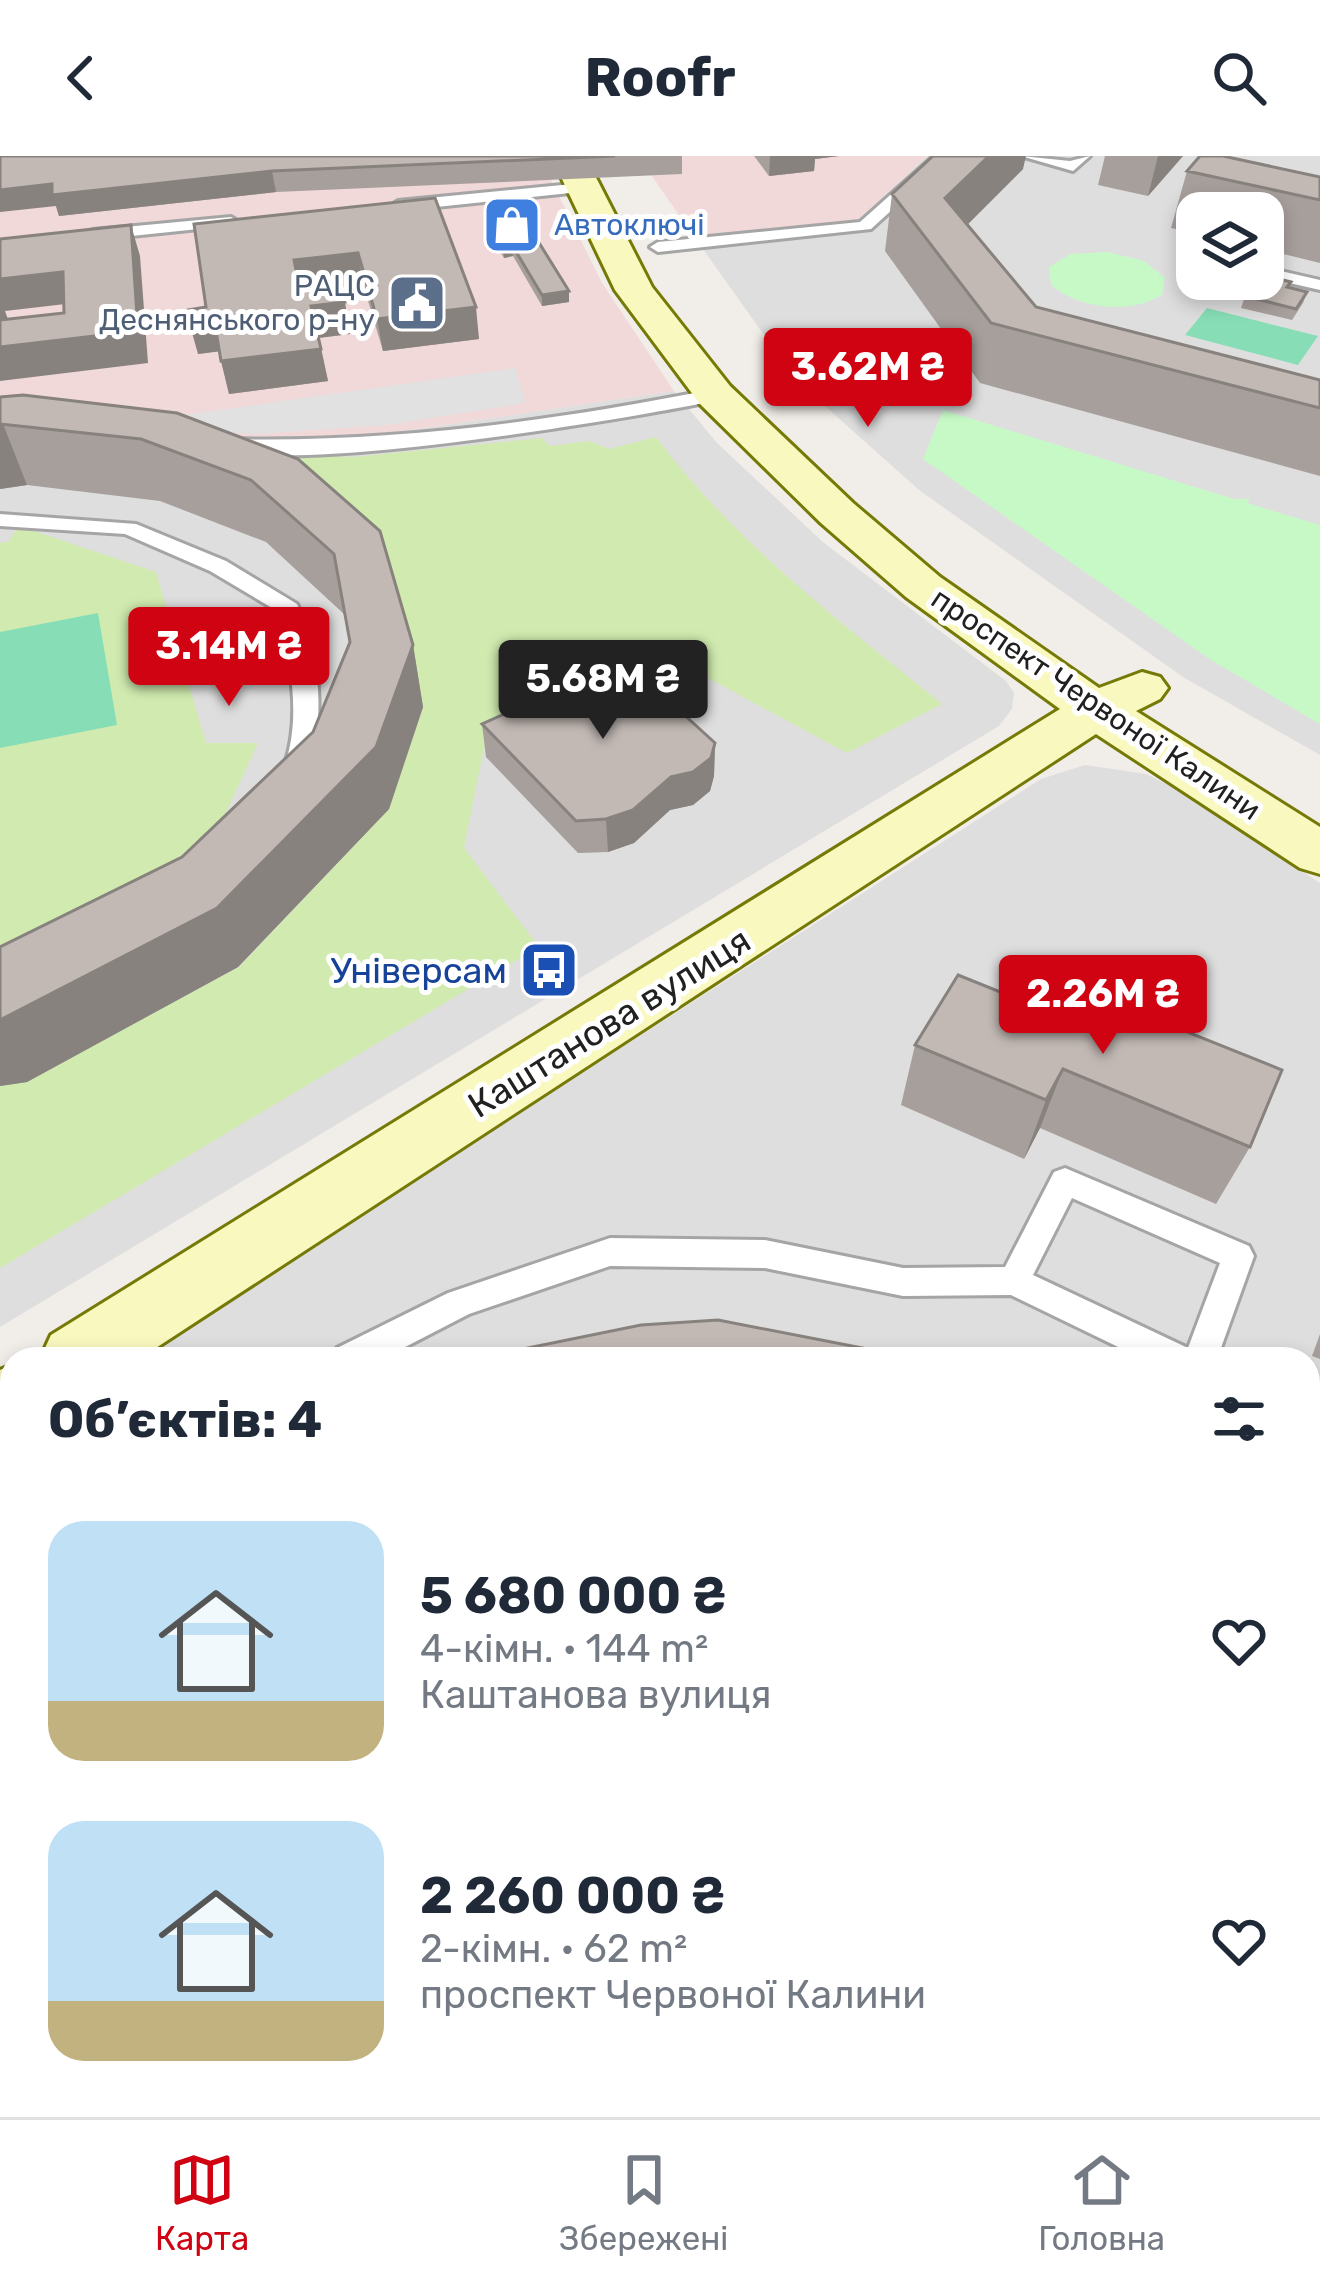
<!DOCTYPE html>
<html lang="uk">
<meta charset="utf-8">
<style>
body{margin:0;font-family:Rubik,sans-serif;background:#f2f2f3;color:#1f2937;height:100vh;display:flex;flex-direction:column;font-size:45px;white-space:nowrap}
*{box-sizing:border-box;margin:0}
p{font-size:39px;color:#747a83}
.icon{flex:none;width:66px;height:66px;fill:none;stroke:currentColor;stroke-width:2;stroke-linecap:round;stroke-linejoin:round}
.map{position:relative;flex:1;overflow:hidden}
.panel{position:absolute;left:0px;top:1191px;width:1320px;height:771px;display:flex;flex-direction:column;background:#fff;border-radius:36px 36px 0 0;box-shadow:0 6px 18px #0003}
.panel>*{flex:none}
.fabs{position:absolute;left:1176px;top:36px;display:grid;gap:24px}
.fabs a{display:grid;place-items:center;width:108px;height:108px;border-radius:24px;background:#fff;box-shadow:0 6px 18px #0003;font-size:60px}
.price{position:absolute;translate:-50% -102px;padding:0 27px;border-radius:12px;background:#cf0312;color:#fff;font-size:39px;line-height:78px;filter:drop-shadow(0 3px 6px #0008)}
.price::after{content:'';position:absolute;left:50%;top:72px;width:36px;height:27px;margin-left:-18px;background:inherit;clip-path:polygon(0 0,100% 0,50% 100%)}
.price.selected{background:#222;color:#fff}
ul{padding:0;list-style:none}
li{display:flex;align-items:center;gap:36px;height:300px;padding:0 48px}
li span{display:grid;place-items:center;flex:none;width:336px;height:240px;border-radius:36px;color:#555}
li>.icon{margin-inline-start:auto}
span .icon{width:144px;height:144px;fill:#fffc;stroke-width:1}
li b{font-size:51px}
h2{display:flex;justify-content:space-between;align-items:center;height:144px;padding:0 48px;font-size:51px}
header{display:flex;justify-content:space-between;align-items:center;height:156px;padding:0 48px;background:#fff;font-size:54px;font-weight:700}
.tabs{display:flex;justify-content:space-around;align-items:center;height:168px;border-top:3px solid #e0e1e3;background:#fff;font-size:33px;color:#747a83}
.tabs a{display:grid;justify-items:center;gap:6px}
.tabs .selected{color:#cf0312}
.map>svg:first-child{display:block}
.residential{fill:#dfdede;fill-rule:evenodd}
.commercial{fill:#f1d8d9}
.grass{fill:#d0eaaf}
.park{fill:#c7f9c7}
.pitch{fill:#87deb6}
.parking{fill:#e1e1e1}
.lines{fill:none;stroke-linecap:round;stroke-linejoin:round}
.lane-casing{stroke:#a5a5a5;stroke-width:6}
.secondary-casing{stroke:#757906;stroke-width:6}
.lane{fill:#fff;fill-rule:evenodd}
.secondary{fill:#f9f8be;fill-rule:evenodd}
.wall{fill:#a79f9b}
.shaded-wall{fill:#88827e}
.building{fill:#c2b9b4;stroke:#88827e;stroke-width:3}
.labels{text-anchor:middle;stroke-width:10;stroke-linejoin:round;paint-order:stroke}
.far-shop-label{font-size:30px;fill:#366cbe;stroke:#fff;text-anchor:start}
.far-service-label{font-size:30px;fill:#4e5e75;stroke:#fff;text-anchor:end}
.far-street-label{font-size:30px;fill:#212121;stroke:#fff}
.transit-label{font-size:36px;fill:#164399;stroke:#fff;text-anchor:end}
.street-label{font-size:36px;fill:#212121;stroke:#fff}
</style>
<header><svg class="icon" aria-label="back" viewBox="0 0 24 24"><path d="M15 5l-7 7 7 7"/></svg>Roofr<svg class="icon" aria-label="search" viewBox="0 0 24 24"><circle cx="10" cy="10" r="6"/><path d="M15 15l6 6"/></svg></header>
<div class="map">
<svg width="1320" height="1961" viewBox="0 0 1320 1961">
<rect width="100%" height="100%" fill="#f1ede8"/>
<path class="residential" d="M 927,0 L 1320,0 L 1320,599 L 1183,521 L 919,334 L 797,225 L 695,82 L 857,65 ZM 1197,57 L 1263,57 L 1263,123 L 1197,123 Z
M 674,235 L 717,287 L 824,387 L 1006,525 L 1014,537 L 1012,553 L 999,570 L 0,1171 L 0,271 L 276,287 L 369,280 Z
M 1085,609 L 1146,618 L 1185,637 L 1320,727 L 1320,1961 L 0,1961 L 0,1289 L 12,1282 L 12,1950 L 1308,1950 L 1308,1203 L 135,1203 L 1041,623 Z"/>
<path class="commercial" d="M 0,0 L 539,0 L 602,127 L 674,235 L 369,280 L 275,287 L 0,271 Z
M 638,0 L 927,0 L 857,65 L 695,82 Z"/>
<path class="grass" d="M 656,281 C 735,387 841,466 942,548 L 847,597 L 676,505 L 484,591 L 464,692 L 539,791 L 0,1112 L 0,930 L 27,925 L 239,811 L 389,653 L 391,437 L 40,286 L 354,301 L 542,282 L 550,290 L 589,285 L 609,293 Z
M 19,370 L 156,416 L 206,587 L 258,587 L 207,697 L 0,816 L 0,387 L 8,386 Z"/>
<path class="park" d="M 1108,96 L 1144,105 L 1165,122 L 1162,139 C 1129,159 1080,153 1051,129 L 1049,111 L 1071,98 Z
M 943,254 L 1234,343 L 1250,343 L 1247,347 L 1320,369 L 1320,568 L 1211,504 L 923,303 Z"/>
<path class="pitch" d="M 1207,152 L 1318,180 L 1298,209 L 1185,179 Z
M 98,457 L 117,569 L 0,592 L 0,476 Z
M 521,1950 L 790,1950 L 786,1961 L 536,1961 Z"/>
<path class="parking" d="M 515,212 L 526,247 L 387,269 L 257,278 L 179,275 L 177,260 Z"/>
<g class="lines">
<g class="lane-casing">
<path id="lane" d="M 934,0 L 951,0 L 871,73 L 658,96 L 650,91 L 658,86 L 860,66 Z
M 1021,0 L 1070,5 L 1090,0 L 1073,15 Z
M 583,27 L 589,29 L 589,35 L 398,55 L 390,50 L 398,45 Z
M 231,61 L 239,66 L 237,69 L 93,84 L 85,79 L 93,74 Z
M 1263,111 L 1320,124 L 1320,134 L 1263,121 Z
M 715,233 L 724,239 L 722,243 C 649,260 264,324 217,289 L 227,283 C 392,287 553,265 715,233 Z
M 0,358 L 136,368 L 226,405 L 297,448 C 322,500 328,579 300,630 L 282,630 L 279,624 C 304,568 291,513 279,456 L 210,415 L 125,378 L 0,370 Z
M 1065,1012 L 1249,1090 L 1254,1100 L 1217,1203 L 1143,1203 L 1011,1139 L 903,1140 L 765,1112 L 610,1110 L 469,1158 L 382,1203 L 332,1203 L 337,1192 L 448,1137 L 610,1082 L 765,1084 L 903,1112 L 1005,1111 L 1054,1016 ZM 1072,1042 L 1220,1107 L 1188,1192 L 1033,1119 Z
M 12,1418 L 12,1460 L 0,1465 L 0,1423 Z
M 1308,1624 L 1320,1629 L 1320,1671 L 1308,1666 Z"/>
</g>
<g class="secondary-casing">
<path id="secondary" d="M 551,0 L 585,0 L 652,131 L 730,230 L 853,347 L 940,421 L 1099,532 L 1142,516 L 1160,521 L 1168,532 L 1160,543 L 1136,555 L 1320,671 L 1320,718 L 1300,712 L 1096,578 L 139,1203 L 40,1203 L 51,1179 L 1060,553 L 906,441 L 821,367 L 700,248 L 615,134 Z
M 12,1209 L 12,1281 L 0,1286 L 0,1214 Z"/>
</g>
<use href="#lane" class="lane"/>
<use href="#secondary" class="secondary"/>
</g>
<path class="wall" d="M 0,0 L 682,0 L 682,18 L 276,36 L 59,60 L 56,50 Z
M 754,0 L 839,0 L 815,3 L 814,15 L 769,20 Z
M 1105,0 L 1183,0 L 1148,40 L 1098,29 Z
M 1023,13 L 967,69 L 1036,151 L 1320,224 L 1320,320 L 980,227 L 885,95 L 892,38 Z
M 1187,15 L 1320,21 L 1320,107 L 1263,93 L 1263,57 L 1197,57 L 1197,78 L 1171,72 Z
M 435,42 L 479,183 L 383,195 L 363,128 L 341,131 L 350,178 L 319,182 L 328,225 L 229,238 L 219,195 L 198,198 L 206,151 Z
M 493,74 L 569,135 L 569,146 L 542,150 L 513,100 L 504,102 L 494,85 Z
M 1307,136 L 1303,147 L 1292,164 L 1241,152 L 1245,140 Z
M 0,241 L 298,303 L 413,489 L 423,551 L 389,653 L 238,811 L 27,926 L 0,930 L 0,791 L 182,701 L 313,576 L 350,486 L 345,459 L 266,386 L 160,345 L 27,329 L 0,333 Z
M 482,568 L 715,587 L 714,620 L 710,635 L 693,649 L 670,654 L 634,687 L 608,696 L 578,697 L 486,601 Z
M 958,819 L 1250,991 L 1216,1048 L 1040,972 L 1024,1003 L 901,949 L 915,889 Z
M 1320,1178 L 1320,1203 L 1312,1200 Z
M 1308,1381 L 1320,1387 L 1320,1565 L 1308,1558 Z"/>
<path class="shaded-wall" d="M 770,0 L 839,0 L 815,3 L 814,15 L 769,20 Z
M 989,0 L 1026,0 L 1023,13 L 938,98 L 945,42 Z
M 1158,0 L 1183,0 L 1148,40 Z
M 272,15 L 276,36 L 59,60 L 56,50 L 0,56 L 0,34 L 52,28 Z
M 131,69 L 140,100 L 148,207 L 0,225 L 0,123 L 63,116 L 74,147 L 5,155 L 11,172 L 138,175 Z
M 512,89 L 513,100 L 504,102 L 503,91 Z
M 358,97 L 363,128 L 300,136 L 294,104 Z
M 569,135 L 569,146 L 542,150 L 542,139 Z
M 345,146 L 350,178 L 317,182 L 311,150 Z
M 476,151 L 479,183 L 383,195 L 377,163 Z
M 214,163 L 222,195 L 198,198 L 189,166 Z
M 321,193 L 328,225 L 229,238 L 221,205 Z
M 0,268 L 3,268 L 27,329 L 0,333 Z
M 413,489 L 423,551 L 389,653 L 238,811 L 27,926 L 0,930 L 0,864 L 217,752 Z
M 715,587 L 714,620 L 710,635 L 693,649 L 670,654 L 634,687 L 608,696 L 606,663 L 671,621 Z
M 1063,913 L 1040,972 L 1024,1003 L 1046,944 Z
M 12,1639 L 12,1722 L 0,1737 L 0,1654 Z"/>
<path class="building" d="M 0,0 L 615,0 L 272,15 L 52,39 L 52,28 L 0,34 Z
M 933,0 L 989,0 L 945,42 L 1036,151 L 1320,224 L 1320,252 L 991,167 L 892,38 Z
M 1200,0 L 1223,0 L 1320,21 L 1320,44 L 1187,15 Z
M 435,42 L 476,151 L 377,163 L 358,97 L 294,104 L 299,129 L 327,126 L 328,131 L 340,129 L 345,146 L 311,150 L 321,193 L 221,205 L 214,163 L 189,166 L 188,154 L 206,151 L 194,68 Z
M 131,69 L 138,175 L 0,191 L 0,164 L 64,157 L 63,116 L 0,123 L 0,83 Z
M 528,69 L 569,135 L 542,139 L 512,89 L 503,91 L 493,74 Z
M 1263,119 L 1291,126 L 1287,131 L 1307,136 L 1296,153 L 1245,140 L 1257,123 L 1263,123 Z
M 23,239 L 177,257 L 298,303 L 380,375 L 413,489 L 376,591 L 217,752 L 0,864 L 0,791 L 182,701 L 313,576 L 350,486 L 334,398 L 251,324 L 141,283 L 0,268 L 0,241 Z
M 624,504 L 715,587 L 711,602 L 693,616 L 671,621 L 633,654 L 606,663 L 576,665 L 482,568 Z
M 958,819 L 1090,872 L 1105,843 L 1282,914 L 1250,991 L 1063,913 L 1046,944 L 915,889 Z
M 718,1164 L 919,1203 L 474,1203 L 641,1169 Z
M 1308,1381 L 1320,1387 L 1320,1510 L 1308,1503 Z
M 12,1468 L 12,1639 L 0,1654 L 0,1482 Z"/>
<defs>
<g id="shop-square" transform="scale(3)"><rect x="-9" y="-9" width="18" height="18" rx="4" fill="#3f7fe0" stroke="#fff"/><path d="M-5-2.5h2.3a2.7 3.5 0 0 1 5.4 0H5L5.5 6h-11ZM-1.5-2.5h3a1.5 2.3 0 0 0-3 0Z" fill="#fff"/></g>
<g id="civic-square" transform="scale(3)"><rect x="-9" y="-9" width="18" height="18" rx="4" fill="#5c6f8a" stroke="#fff"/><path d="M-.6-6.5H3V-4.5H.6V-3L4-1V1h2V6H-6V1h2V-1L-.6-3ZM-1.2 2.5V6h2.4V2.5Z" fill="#fff"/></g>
<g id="bus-square" transform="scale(3)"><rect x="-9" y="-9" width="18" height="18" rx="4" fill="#1a4fb4" stroke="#fff"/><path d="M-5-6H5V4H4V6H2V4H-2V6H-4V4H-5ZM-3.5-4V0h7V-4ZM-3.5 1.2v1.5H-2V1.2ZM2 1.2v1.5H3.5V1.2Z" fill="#fff"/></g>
</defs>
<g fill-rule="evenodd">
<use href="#shop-square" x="512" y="69"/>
<use href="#civic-square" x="417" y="147"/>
<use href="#bus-square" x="549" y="814"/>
</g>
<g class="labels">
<g class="far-shop-label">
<text x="554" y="79">Автоключі</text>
</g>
<g class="far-service-label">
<text x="375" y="140">РАЦС<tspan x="375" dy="34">Деснянського р-ну</tspan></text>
</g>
<g class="far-street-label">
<text transform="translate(1096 548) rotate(34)" y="10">проспект Червоної Калини</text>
</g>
<g class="transit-label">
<text x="507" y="827">Універсам</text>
</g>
<g class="street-label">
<text transform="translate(609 866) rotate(-32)" y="13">Каштанова вулиця</text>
</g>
</g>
</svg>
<div class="fabs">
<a><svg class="icon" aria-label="layers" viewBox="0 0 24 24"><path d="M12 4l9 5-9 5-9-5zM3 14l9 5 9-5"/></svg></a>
</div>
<b class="price" style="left:868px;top:274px">3.62M ₴</b>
<b class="price" style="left:229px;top:553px">3.14M ₴</b>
<b class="price selected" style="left:603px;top:586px">5.68M ₴</b>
<b class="price" style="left:1103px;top:901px">2.26M ₴</b>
<section class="panel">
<h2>Об’єктів: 4<svg class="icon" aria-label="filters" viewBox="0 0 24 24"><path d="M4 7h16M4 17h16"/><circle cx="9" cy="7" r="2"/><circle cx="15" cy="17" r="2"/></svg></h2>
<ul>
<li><span style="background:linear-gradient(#bfe0f5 75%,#c2b280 0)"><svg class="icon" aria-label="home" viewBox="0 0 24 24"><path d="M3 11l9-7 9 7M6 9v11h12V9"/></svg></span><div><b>5 680 000 ₴</b><p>4-кімн. · 144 m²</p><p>Каштанова вулиця</p></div><svg class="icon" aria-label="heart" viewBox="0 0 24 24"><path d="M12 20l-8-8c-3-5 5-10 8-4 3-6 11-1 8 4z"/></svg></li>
<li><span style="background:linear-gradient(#bfe0f5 75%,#c2b280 0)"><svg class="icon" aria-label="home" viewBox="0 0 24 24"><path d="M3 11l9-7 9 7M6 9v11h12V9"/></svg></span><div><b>2 260 000 ₴</b><p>2-кімн. · 62 m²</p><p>проспект Червоної Калини</p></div><svg class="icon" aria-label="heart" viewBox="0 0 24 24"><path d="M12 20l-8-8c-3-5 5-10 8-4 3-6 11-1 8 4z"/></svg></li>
</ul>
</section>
</div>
<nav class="tabs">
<a class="selected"><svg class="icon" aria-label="map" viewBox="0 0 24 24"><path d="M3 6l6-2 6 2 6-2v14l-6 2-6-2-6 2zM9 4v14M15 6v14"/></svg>Карта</a>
<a><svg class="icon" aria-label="saved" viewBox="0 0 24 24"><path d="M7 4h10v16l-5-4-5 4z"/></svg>Збережені</a>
<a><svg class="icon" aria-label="home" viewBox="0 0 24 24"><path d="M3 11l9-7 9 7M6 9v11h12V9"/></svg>Головна</a>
</nav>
